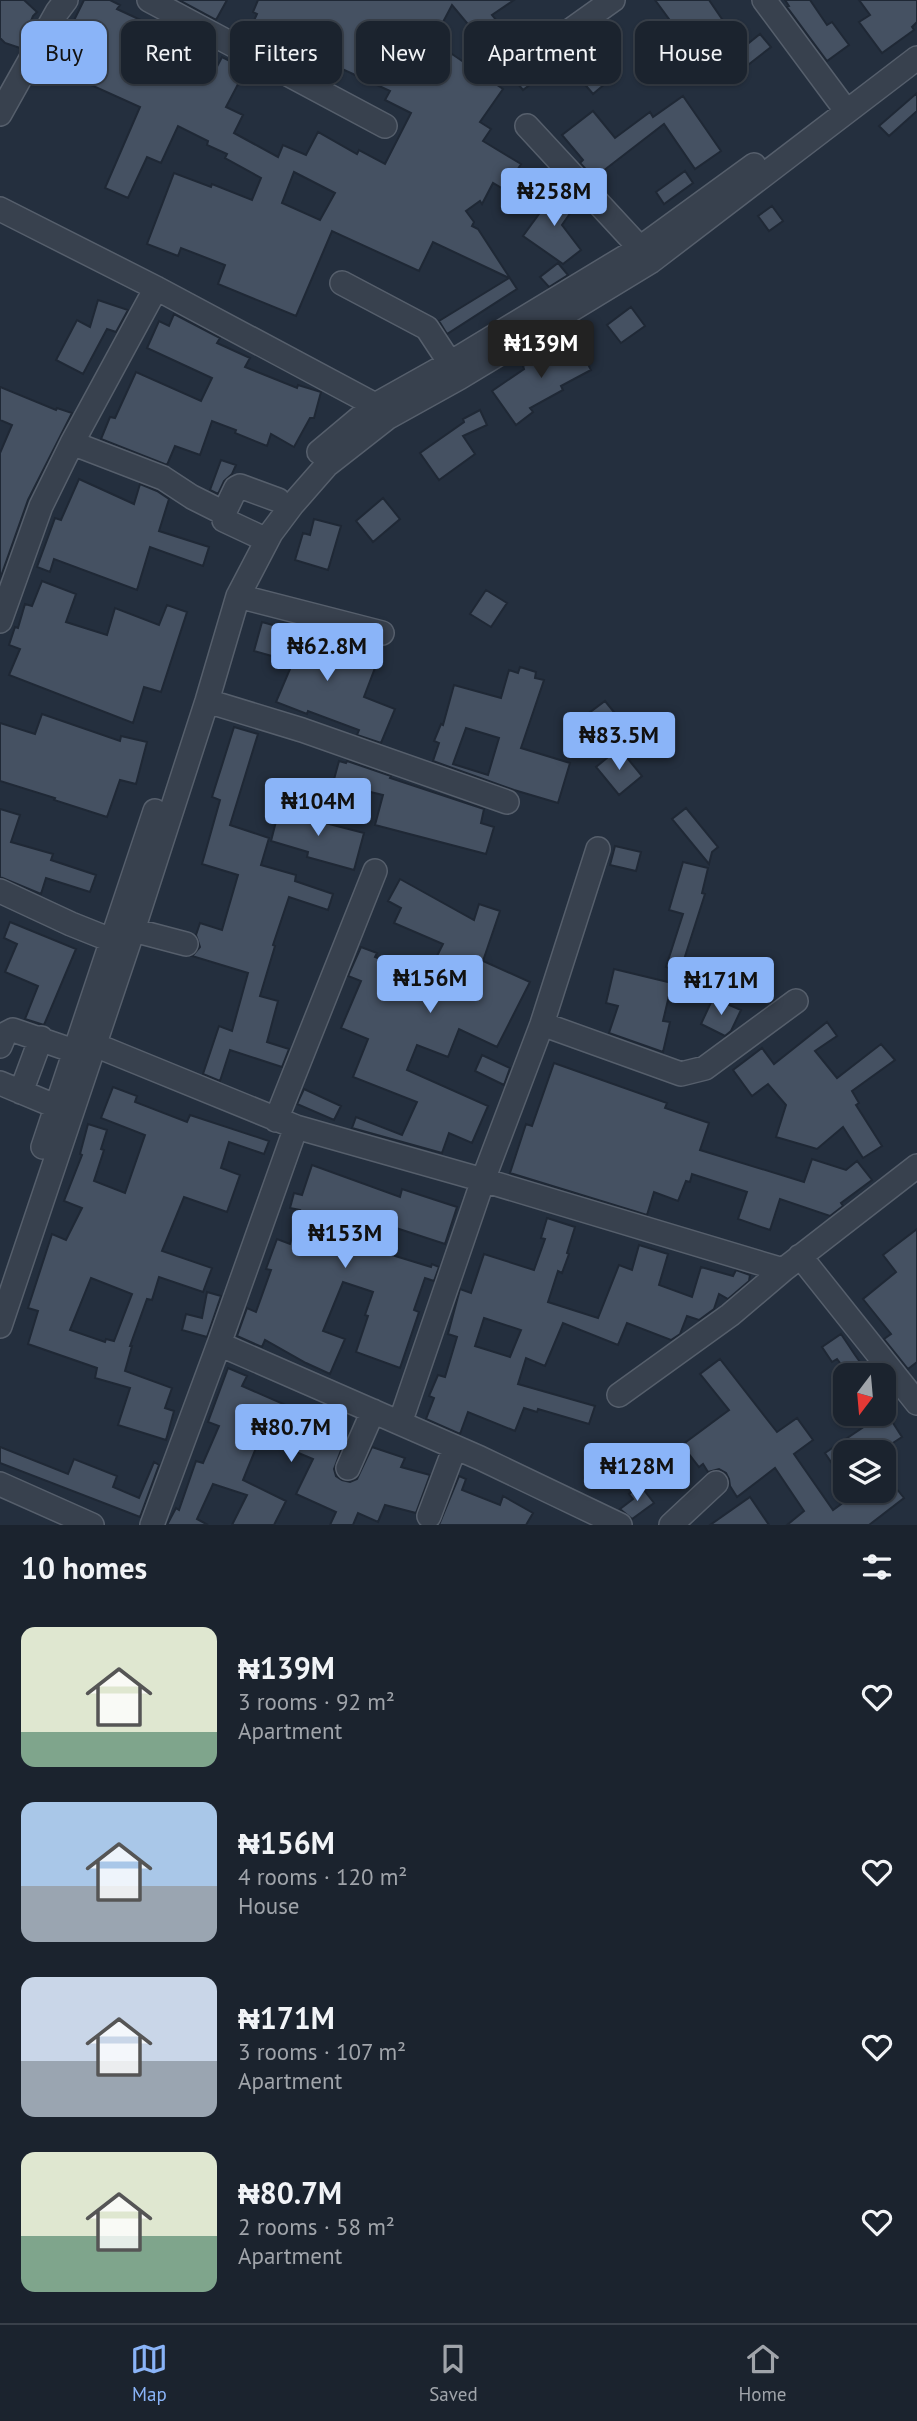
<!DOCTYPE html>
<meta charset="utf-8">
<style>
body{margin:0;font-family:"PT Sans",sans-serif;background:#282f3a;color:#f1f3f6;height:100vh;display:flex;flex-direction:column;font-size:26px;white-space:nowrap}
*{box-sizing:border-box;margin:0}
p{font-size:23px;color:#a0a4aa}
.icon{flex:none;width:38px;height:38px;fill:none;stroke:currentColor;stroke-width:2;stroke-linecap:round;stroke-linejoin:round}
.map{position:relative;height:1525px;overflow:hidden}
.sheet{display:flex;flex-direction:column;background:#1b232e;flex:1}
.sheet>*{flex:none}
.top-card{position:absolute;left:21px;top:21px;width:875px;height:63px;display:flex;gap:14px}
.needle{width:46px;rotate:196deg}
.controls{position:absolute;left:833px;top:1363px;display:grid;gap:14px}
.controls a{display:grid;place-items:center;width:63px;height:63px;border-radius:14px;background:#1b232e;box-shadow:0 2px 5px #0004,0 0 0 2px #39404a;font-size:35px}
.price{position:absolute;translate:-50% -60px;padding:0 16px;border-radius:7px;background:#8ab4f8;color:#111;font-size:23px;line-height:46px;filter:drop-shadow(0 2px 4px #0008)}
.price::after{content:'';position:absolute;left:50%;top:42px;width:21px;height:16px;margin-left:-10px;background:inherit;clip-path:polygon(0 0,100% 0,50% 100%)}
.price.on{background:#222;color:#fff}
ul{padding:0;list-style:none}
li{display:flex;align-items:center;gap:21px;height:175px;padding:0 21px}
li span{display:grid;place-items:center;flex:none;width:196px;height:140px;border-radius:14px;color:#555}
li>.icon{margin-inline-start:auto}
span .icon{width:84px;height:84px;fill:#fffc;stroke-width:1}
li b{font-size:30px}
h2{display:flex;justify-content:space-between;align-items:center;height:84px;padding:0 21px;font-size:30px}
.tag{padding:0 24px;border-radius:14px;background:#1b232e;box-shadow:0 2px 5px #0004,0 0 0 2px #39404a;font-size:24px;line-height:63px}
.tag.on{background:#8ab4f8;color:#111}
.menu{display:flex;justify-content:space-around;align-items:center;height:98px;border-top:2px solid #39404a;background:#1b232e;font-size:19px;color:#a0a4aa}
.menu a{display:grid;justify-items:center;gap:4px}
.menu .on{color:#8ab4f8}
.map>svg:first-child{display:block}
.building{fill:#455162;stroke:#1f2835;stroke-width:2;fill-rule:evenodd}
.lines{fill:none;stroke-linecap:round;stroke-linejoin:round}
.minor-casing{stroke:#565f6c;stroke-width:26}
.minor{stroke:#38414e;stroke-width:23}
</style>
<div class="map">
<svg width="917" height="1525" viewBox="0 0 917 1525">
<rect width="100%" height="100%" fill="#242f3e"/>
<path class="building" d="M 0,0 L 24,0 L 37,12 L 33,16 L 20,48 L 5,43 L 0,38 Z
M 84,0 L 110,0 L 120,5 L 117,9 L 158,28 L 145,55 L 189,81 L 193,72 L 210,80 L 222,57 L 246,69 L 226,107 L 243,115 L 234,133 L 278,157 L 283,145 L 306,155 L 318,132 L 357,154 L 359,150 L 385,164 L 411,113 L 385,100 L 390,91 L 327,62 L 324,66 L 312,60 L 315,54 L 289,42 L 290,39 L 266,28 L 259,43 L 247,36 L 257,14 L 253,12 L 258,0 L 514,0 L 492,15 L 530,62 L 534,58 L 546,72 L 523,90 L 452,5 L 433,41 L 503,89 L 480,122 L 491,129 L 483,141 L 521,164 L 505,190 L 493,183 L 482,204 L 480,201 L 466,211 L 474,222 L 472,226 L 478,229 L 517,289 L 447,334 L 439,321 L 509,278 L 433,242 L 419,271 L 332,231 L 296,316 L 218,284 L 225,265 L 181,248 L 178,256 L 147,244 L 174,173 L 211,187 L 212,184 L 252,200 L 261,178 L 225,158 L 227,154 L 207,145 L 208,141 L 178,126 L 161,163 L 147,157 L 128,198 L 105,188 L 140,107 L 51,67 ZM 294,172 L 335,193 L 320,220 L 282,203 Z
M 179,0 L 227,0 L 216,20 Z
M 655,0 L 709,0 L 726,25 L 706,39 L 720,58 L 705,68 Z
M 785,0 L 810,0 L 827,25 L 832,22 L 849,45 L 827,61 L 787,7 L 789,6 Z
M 859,0 L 917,0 L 917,22 L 912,27 L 914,30 L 882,53 L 859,22 L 870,15 Z
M 760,34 L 771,47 L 739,72 L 729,59 Z
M 583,57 L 606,83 L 593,94 L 571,68 Z
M 917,93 L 917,111 L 889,136 L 879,126 Z
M 683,96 L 721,151 L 695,169 L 664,124 L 594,178 L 580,163 L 583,160 L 562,135 L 593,111 L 615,138 L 650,112 L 653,117 Z
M 685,171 L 693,183 L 664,204 L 656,192 Z
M 558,188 L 578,202 L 562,225 L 581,250 L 563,264 L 523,236 Z
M 772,206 L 783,221 L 769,231 L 758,216 Z
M 558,263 L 568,275 L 549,287 L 540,277 Z
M 98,300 L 128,310 L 116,332 L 107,329 L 83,374 L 56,360 L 77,320 L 90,327 Z
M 631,307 L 645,326 L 621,343 L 607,325 Z
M 174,314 L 220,338 L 217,343 L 250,358 L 245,367 L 297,388 L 298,385 L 321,392 L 314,418 L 310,418 L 294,447 L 271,434 L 267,446 L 235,433 L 236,430 L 212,421 L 200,455 L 175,446 L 167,465 L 101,439 L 110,417 L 115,418 L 136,372 L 201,401 L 212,378 L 147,348 L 159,321 L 169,326 Z
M 574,338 L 591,370 L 561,386 L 563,390 L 530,408 L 533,412 L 516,425 L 492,391 L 524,369 L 523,366 Z
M 0,387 L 56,410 L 57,408 L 72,413 L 28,500 L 0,579 L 0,453 L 12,425 L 0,420 Z
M 480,410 L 487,425 L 463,436 L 475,454 L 439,480 L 420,453 L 464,422 L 463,419 Z
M 221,460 L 236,465 L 232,474 L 224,481 L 218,494 L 210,490 Z
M 79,479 L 134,504 L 140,484 L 157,491 L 169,499 L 159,531 L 209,547 L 203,566 L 150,547 L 137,590 L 54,559 L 50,572 L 37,567 L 55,518 L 61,520 Z
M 383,498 L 400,519 L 373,542 L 356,521 Z
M 314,519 L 341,526 L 328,570 L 295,560 L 303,533 L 310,535 Z
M 42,581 L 76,594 L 66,622 L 107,635 L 115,608 L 159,625 L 167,605 L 187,612 L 161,692 L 144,687 L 133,723 L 9,675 L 20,649 L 9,645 L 15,627 L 18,628 L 25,604 L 32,606 Z
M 486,590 L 507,603 L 491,627 L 470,614 Z
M 262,622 L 298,632 L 296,639 L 346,660 L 350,649 L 378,660 L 364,697 L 395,709 L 381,743 L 357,735 L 359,730 L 308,711 L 307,714 L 276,702 L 293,662 L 254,651 Z
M 520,667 L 536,672 L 535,678 L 544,680 L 521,748 L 570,763 L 558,803 L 514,790 L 433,761 L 439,743 L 434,741 L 441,724 L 443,725 L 454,685 L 501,698 L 509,670 L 518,673 ZM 466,728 L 499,738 L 488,775 L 453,764 Z
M 605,701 L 622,722 L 604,738 L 585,716 Z
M 42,714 L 120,741 L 121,736 L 147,742 L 136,784 L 120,780 L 107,817 L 54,800 L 55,798 L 0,781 L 0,723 L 35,734 Z
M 234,727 L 258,734 L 230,825 L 269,838 L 261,865 L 296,875 L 295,881 L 333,894 L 328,910 L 289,897 L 273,945 L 275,946 L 260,996 L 278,1001 L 267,1042 L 289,1049 L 282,1067 L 230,1050 L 220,1081 L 203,1074 L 219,1026 L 232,1031 L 248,973 L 192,956 L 200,947 L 196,935 L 200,923 L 222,930 L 238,875 L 202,864 L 220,800 L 212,797 Z
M 619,748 L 642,776 L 619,795 L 596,767 Z
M 339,761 L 346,763 L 347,761 L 391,776 L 390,778 L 484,809 L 481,823 L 494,827 L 486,854 L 375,825 L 383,795 L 333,783 Z
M 280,806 L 308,813 L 306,818 L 364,833 L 354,870 L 307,857 L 308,852 L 271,841 Z
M 686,808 L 718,847 L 712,852 L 709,864 L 672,819 Z
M 0,809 L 20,815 L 11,842 L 53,854 L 51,860 L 96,875 L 90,892 L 46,878 L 41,894 L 0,877 Z
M 615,846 L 641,852 L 636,871 L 610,865 Z
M 683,862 L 708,868 L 702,893 L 705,894 L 680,972 L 666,967 L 683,914 L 669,910 Z
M 400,879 L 474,920 L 479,904 L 500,911 L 483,961 L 530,982 L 497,1047 L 459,1029 L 448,1057 L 417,1045 L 407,1070 L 488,1106 L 472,1143 L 449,1133 L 442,1153 L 352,1128 L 356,1117 L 402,1135 L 417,1102 L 353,1077 L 368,1039 L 341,1028 L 361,981 L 348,976 L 361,947 L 377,953 L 375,957 L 426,978 L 443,944 L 394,923 L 401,908 L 388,901 Z
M 10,922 L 76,949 L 44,1025 L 25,1019 L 38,986 L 5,972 L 17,944 L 4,938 Z
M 614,969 L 672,983 L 663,1021 L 670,1022 L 663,1052 L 609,1033 L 618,1006 L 606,1003 Z
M 713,998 L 741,1010 L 731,1031 L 725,1036 L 701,1024 Z
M 827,1022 L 837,1036 L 815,1051 L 837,1078 L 881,1044 L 895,1060 L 852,1091 L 859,1103 L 856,1105 L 882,1146 L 863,1158 L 843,1127 L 817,1149 L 776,1137 L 786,1105 L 768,1084 L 752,1096 L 733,1070 L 762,1048 L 774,1064 Z
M 482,1055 L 510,1068 L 504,1085 L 475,1071 Z
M 554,1063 L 667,1103 L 665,1108 L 709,1123 L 700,1150 L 804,1182 L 812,1159 L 846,1170 L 857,1161 L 872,1180 L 841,1203 L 843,1206 L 830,1216 L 780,1199 L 770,1230 L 738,1219 L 747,1192 L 692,1174 L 690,1182 L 686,1181 L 678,1201 L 654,1192 L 647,1215 L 510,1173 L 526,1124 L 532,1126 Z
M 113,1087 L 137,1096 L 135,1102 L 187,1122 L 190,1115 L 269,1141 L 264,1154 L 229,1142 L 221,1168 L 240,1175 L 227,1212 L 184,1197 L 162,1251 L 212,1268 L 203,1292 L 159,1277 L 152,1300 L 147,1299 L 130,1346 L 132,1346 L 125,1371 L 172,1388 L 165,1408 L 174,1411 L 166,1440 L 118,1425 L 130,1388 L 95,1378 L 97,1368 L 28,1344 L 38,1311 L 28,1308 L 52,1234 L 66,1240 L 82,1208 L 64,1201 L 82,1155 L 80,1154 L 88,1124 L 107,1130 L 101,1149 L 104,1150 L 94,1181 L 125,1193 L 145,1135 L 101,1118 ZM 91,1278 L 132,1294 L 114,1341 L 106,1339 L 105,1342 L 70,1330 Z
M 304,1089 L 341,1106 L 334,1120 L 297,1104 Z
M 312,1165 L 400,1197 L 402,1189 L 457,1207 L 445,1244 L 387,1225 L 379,1251 L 431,1267 L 432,1264 L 439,1267 L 434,1281 L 425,1278 L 414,1310 L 419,1312 L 400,1368 L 356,1352 L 368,1316 L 365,1315 L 373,1292 L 343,1282 L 323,1331 L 345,1339 L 330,1374 L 306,1363 L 265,1340 L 262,1347 L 237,1336 L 247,1308 L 256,1312 L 271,1270 L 266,1269 L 277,1239 L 290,1244 L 300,1210 L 290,1208 L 294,1193 L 302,1195 Z
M 547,1218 L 575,1227 L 567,1253 L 569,1254 L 562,1273 L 558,1271 L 548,1302 L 598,1318 L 619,1265 L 632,1270 L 639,1245 L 668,1254 L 659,1285 L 692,1297 L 701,1267 L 733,1276 L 736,1270 L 750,1275 L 749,1281 L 728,1299 L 719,1294 L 714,1309 L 699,1320 L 687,1316 L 680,1334 L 671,1340 L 627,1323 L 618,1345 L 563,1323 L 545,1366 L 526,1358 L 518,1384 L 595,1406 L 589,1424 L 538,1409 L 537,1412 L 524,1408 L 515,1431 L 468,1412 L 460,1434 L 426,1419 L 434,1398 L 429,1396 L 438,1375 L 445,1377 L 457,1337 L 448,1334 L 460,1289 L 471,1293 L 484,1254 L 534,1270 L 545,1239 L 541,1238 ZM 484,1318 L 521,1330 L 510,1357 L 475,1346 Z
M 917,1229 L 917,1362 L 908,1369 L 884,1339 L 891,1334 L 863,1299 L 896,1272 L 883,1255 Z
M 207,1292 L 221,1296 L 207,1337 L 182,1330 L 186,1314 L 202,1318 Z
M 841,1334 L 855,1355 L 870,1376 L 850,1376 L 837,1359 L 832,1362 L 822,1347 Z
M 720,1359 L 777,1432 L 797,1418 L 813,1440 L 794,1454 L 833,1510 L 859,1491 L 884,1491 L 884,1473 L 904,1498 L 869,1525 L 787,1525 L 804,1511 L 775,1468 L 737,1497 L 730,1486 L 729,1479 L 726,1473 L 719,1469 L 708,1472 L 703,1464 L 699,1467 L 682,1445 L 729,1410 L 700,1374 Z
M 228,1368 L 247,1376 L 242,1386 L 304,1413 L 324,1423 L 323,1426 L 346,1437 L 334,1469 L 336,1476 L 342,1480 L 350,1482 L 357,1479 L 372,1447 L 405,1458 L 401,1467 L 430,1475 L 416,1513 L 385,1505 L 378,1522 L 358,1513 L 353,1525 L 330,1525 L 336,1512 L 296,1494 L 313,1459 L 263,1438 L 258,1449 L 256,1448 L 243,1480 L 286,1501 L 274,1525 L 232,1525 L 247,1495 L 213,1484 L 197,1519 L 208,1525 L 167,1525 L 176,1508 L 179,1510 L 196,1461 L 203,1463 L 219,1426 L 208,1422 Z
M 886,1412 L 902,1437 L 879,1452 L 845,1452 L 845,1483 L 825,1453 Z
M 0,1447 L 68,1474 L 74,1459 L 117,1476 L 113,1487 L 139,1498 L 154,1462 L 159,1465 L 140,1517 L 0,1463 Z
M 592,1455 L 615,1466 L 604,1488 L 584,1478 Z
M 459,1476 L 466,1479 L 462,1490 L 500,1505 L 503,1496 L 533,1513 L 526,1525 L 439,1525 Z
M 640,1485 L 654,1503 L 632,1519 L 620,1509 L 633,1499 L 629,1494 Z
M 750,1497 L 769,1525 L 710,1525 Z"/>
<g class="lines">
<g class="minor-casing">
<path id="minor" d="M 149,0 L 385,126
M 764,0 L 839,101
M 554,42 L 613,0
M 0,114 L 57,12 L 66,0
M 527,126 L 640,248
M 0,209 L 156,288 L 375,405
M 342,283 L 427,328 L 450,363
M 72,443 L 163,478 L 192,497 L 224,513
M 319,452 L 375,405 L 450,363 L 640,248 L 754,165
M 256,535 L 224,520 L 224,513 L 236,488 L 240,486 L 278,500
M 238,596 L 382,633
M 0,621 L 41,506 L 72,443 L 156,288
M 207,701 L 302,730 L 507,802
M 0,891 L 71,924 L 111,940
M 133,930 L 186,944
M 542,1024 L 681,1074 L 705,1068 L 796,1001
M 95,1045 L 296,1127 L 483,1180 L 783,1270
M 0,1046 L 5,1034 L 13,1030 L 74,1051
M 0,1083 L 55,1106
M 21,1092 L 41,1038
M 276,1120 L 375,871
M 296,1127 L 219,1344 L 480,1458 L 620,1525
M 43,1147 L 155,811
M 800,1256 L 917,1403
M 0,1326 L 133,930 L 207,701 L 238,596 L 271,533 L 292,505 L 327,465 L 387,418 L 459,378 L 650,262 L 917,58
M 619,1395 L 730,1315 L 783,1270 L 917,1166
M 400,1423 L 483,1180 L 542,1024 L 598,849
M 348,1468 L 373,1411
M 0,1484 L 92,1525
M 429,1516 L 455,1447
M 152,1525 L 219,1344
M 671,1525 L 716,1483"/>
</g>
<use href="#minor" class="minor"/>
</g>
</svg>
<div class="controls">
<a><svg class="needle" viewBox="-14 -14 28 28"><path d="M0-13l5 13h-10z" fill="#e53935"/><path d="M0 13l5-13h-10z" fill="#a0a4aa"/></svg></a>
<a><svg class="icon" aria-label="layers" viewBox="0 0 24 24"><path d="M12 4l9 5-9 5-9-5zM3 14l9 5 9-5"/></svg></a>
</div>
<b class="price" style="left:554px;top:228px">₦258M</b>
<b class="price on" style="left:541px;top:380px">₦139M</b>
<b class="price" style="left:327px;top:683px">₦62.8M</b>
<b class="price" style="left:619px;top:772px">₦83.5M</b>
<b class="price" style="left:318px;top:838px">₦104M</b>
<b class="price" style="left:430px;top:1015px">₦156M</b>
<b class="price" style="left:721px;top:1017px">₦171M</b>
<b class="price" style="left:345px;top:1270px">₦153M</b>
<b class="price" style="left:291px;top:1464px">₦80.7M</b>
<b class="price" style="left:637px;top:1503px">₦128M</b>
<div class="top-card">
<a class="tag on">Buy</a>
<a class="tag">Rent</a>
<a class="tag">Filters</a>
<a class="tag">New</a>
<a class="tag">Apartment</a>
<a class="tag">House</a>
</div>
</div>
<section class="sheet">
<h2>10 homes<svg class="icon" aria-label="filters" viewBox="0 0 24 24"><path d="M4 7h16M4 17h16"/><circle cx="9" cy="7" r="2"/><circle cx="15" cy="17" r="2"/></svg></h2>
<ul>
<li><span style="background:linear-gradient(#dfe7d0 75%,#7fa58c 0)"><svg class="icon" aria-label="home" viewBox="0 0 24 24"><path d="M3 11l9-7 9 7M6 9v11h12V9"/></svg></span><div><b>₦139M</b><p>3 rooms · 92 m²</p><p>Apartment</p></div><svg class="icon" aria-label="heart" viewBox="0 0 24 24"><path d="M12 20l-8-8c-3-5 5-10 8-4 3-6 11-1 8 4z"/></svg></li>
<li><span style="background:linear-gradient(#a9c7e8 60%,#9aa5b1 0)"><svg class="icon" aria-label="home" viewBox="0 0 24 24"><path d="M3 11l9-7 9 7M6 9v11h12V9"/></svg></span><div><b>₦156M</b><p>4 rooms · 120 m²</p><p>House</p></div><svg class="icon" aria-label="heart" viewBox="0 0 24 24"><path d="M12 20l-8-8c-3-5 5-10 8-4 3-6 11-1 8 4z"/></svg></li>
<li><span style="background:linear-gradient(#c9d6e8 60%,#9aa5b1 0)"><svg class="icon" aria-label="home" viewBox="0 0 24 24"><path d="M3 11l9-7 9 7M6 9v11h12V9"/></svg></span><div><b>₦171M</b><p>3 rooms · 107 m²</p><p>Apartment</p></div><svg class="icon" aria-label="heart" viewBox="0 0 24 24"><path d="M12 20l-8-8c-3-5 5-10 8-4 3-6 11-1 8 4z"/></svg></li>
<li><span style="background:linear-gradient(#dfe7d0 60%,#7fa58c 0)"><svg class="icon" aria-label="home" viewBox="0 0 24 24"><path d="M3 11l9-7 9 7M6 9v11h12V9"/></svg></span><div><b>₦80.7M</b><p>2 rooms · 58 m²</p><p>Apartment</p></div><svg class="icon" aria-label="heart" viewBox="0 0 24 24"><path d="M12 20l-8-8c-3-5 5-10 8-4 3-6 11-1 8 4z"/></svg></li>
</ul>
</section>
<nav class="menu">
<a class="on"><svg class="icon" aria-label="map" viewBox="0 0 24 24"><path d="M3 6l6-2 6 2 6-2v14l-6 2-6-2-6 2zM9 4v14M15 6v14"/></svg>Map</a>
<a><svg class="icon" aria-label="saved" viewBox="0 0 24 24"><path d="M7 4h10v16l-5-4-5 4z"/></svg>Saved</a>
<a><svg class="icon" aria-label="home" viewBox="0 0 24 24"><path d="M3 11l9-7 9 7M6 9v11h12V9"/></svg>Home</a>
</nav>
